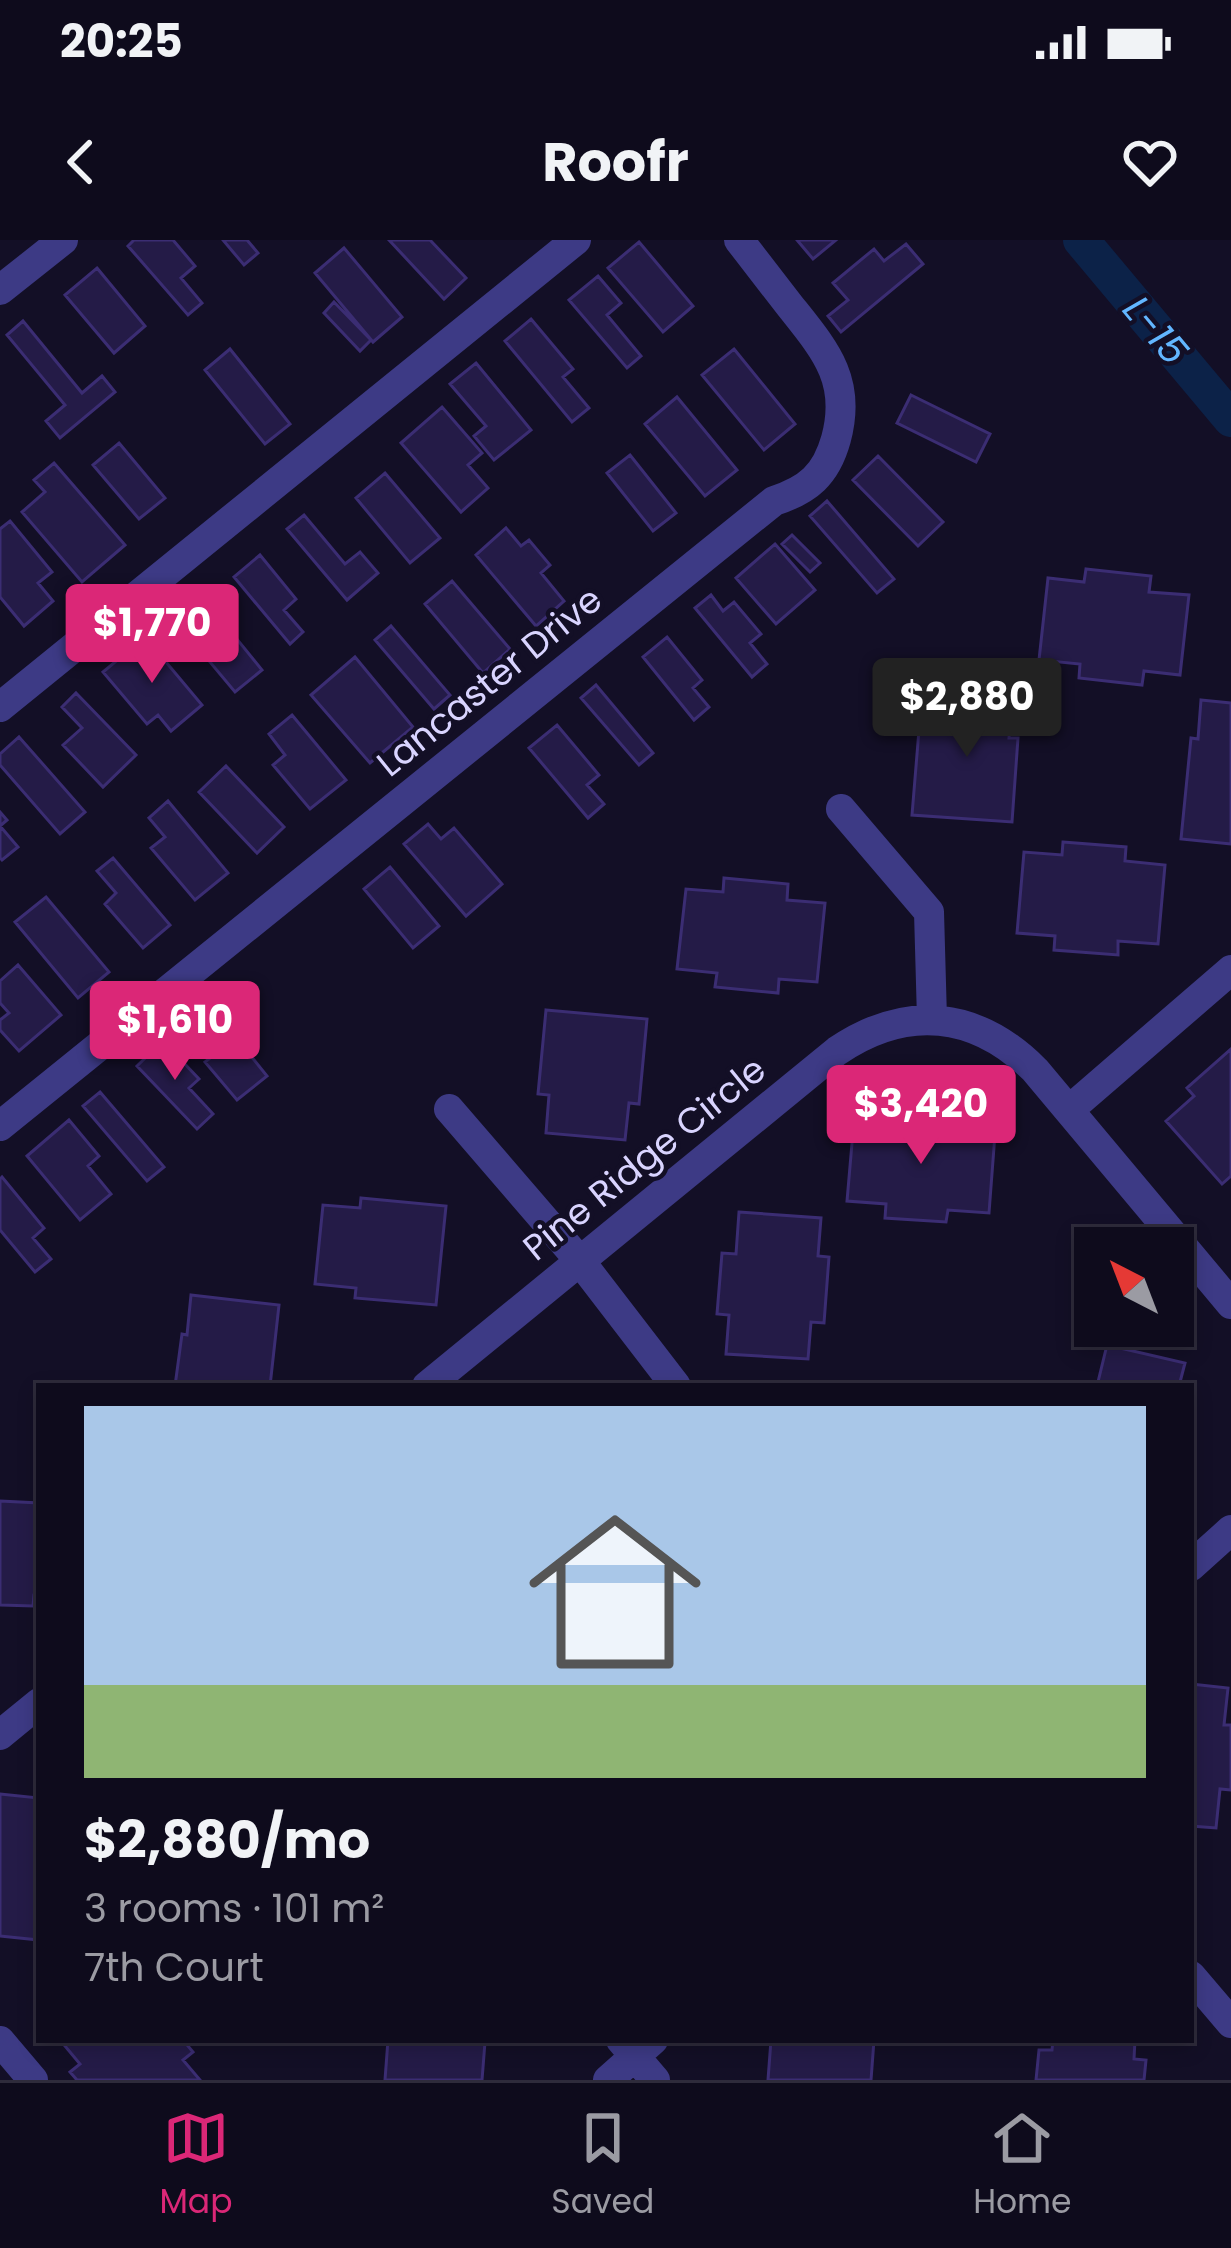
<!DOCTYPE html>
<meta charset="utf-8">
<style>
body{margin:0;font-family:Poppins,sans-serif;background:#171425;color:#f1f3f6;height:100vh;display:flex;flex-direction:column;font-size:45px;white-space:nowrap}
*{box-sizing:border-box;margin:0}
p{font-size:39px;color:#9b9ba3}
.icon{flex:none;width:66px;height:66px;fill:none;stroke:currentColor;stroke-width:2;stroke-linecap:round;stroke-linejoin:round}
.map{position:relative;flex:1;overflow:hidden}
.sheet{position:absolute;left:36px;top:1143px;width:1158px;height:660px;display:flex;flex-direction:column;background:#0e0b1c;border-radius:0px;box-shadow:0 6px 18px #0003,0 0 0 3px #2e2b3b}
.sheet>*{flex:none}
.needle{width:78px;rotate:318deg}
.fabs{position:absolute;left:1074px;top:987px;display:grid;gap:24px}
.fabs a{display:grid;place-items:center;width:120px;height:120px;border-radius:0px;background:#0e0b1c;box-shadow:0 6px 18px #0003,0 0 0 3px #2e2b3b;font-size:60px}
.price{position:absolute;translate:-50% -102px;padding:0 27px;border-radius:12px;background:#db2777;color:#fff;font-size:39px;line-height:78px;filter:drop-shadow(0 3px 6px #0008)}
.price::after{content:'';position:absolute;left:50%;top:72px;width:36px;height:27px;margin-left:-18px;background:inherit;clip-path:polygon(0 0,100% 0,50% 100%)}
.price.current{background:#222;color:#fff}
ul{padding:0;list-style:none}
li{display:grid;align-content:center;gap:24px;height:636px;padding:0 48px}
li+li{border-top:3px solid #2e2b3b}
li span{display:grid;place-items:center;height:372px;border-radius:0px;color:#555}
li>.icon{margin-inline-start:auto}
span .icon{width:216px;height:216px;fill:#fffc;stroke-width:1}
li b{font-size:51px}
.status{display:flex;justify-content:space-between;align-items:center;height:84px;padding:0 60px;background:#0e0b1c;direction:ltr}
.status svg{height:33px;fill:currentColor}
header{display:flex;justify-content:space-between;align-items:center;height:156px;padding:0 48px;background:#0e0b1c;font-size:54px;font-weight:700}
.dock{display:flex;justify-content:space-around;align-items:center;height:168px;border-top:3px solid #2e2b3b;background:#0e0b1c;font-size:33px;color:#9b9ba3}
.dock a{display:grid;justify-items:center;gap:6px}
.dock .current{color:#db2777}
.map>svg:first-child{display:block}
.lines{fill:none;stroke-linecap:round;stroke-linejoin:round}
.canal{stroke:#0c2248;stroke-width:36}
.building{fill:#241b47;stroke:#3b2d73;stroke-width:3}
.street{stroke:#3d3a85;stroke-width:30}
.labels{text-anchor:middle;stroke-width:9;stroke-linejoin:round;paint-order:stroke}
.street-label{font-size:36px;fill:#d9d4ff;stroke:#130f26}
.water-label{font-size:39px;font-style:italic;fill:#62b6ff;stroke:#130f26}
</style>
<div class="status"><b>20:25</b><svg viewBox="0 0 49 12"><path d="M0 12V9h3v3zM5 12V6h3v6zM10 12V3h3v9zM15 12V0h3v12zM26 1h20v11H26zM47 4h2v5h-2z"/></svg></div>
<header><svg class="icon" aria-label="back" viewBox="0 0 24 24"><path d="M15 5l-7 7 7 7"/></svg>Roofr<svg class="icon" aria-label="heart" viewBox="0 0 24 24"><path d="M12 20l-8-8c-3-5 5-10 8-4 3-6 11-1 8 4z"/></svg></header>
<div class="map">
<svg width="1231" height="1840" viewBox="0 0 1231 1840">
<rect width="100%" height="100%" fill="#130f26"/>
<g class="lines">
<path class="canal" d="M 1081,0 L 1231,179"/>
</g>
<path class="building" d="M 134,0 L 173,0 L 195,26 L 181,38 L 202,63 L 188,75 L 128,6 Z
M 223,0 L 247,0 L 258,13 L 244,25 Z
M 389,0 L 430,0 L 466,38 L 444,59 Z
M 797,0 L 836,0 L 813,19 Z
M 639,2 L 693,66 L 663,92 L 608,28 Z
M 906,4 L 923,24 L 841,92 L 828,76 L 848,60 L 833,43 L 874,9 L 884,21 Z
M 344,8 L 402,77 L 373,102 L 315,33 Z
M 97,28 L 145,86 L 114,113 L 65,55 Z
M 598,36 L 621,63 L 607,75 L 641,116 L 627,128 L 569,60 Z
M 334,62 L 371,100 L 360,111 L 324,73 Z
M 531,79 L 573,129 L 563,137 L 589,168 L 572,182 L 505,101 Z
M 23,81 L 82,153 L 102,136 L 115,152 L 60,198 L 46,181 L 65,165 L 7,95 Z
M 230,109 L 290,184 L 265,204 L 205,130 Z
M 734,109 L 795,184 L 764,210 L 702,135 Z
M 476,123 L 531,190 L 494,220 L 474,196 L 486,186 L 450,144 Z
M 911,155 L 990,194 L 976,222 L 897,183 Z
M 677,157 L 737,230 L 705,256 L 645,184 Z
M 442,167 L 482,213 L 468,225 L 488,248 L 461,272 L 401,203 Z
M 119,203 L 165,258 L 139,279 L 93,225 Z
M 630,215 L 676,273 L 653,291 L 607,233 Z
M 878,216 L 943,282 L 918,306 L 853,240 Z
M 54,223 L 125,305 L 82,342 L 22,272 L 45,252 L 34,240 Z
M 385,233 L 440,298 L 410,323 L 356,258 Z
M 827,261 L 894,339 L 877,353 L 810,276 Z
M 304,275 L 345,324 L 360,312 L 378,333 L 347,360 L 287,289 Z
M 10,281 L 52,332 L 38,343 L 53,361 L 24,386 L 0,357 L 0,289 Z
M 506,288 L 521,306 L 529,300 L 550,325 L 541,333 L 564,361 L 536,386 L 476,315 Z
M 792,295 L 820,323 L 810,332 L 782,304 Z
M 775,304 L 815,350 L 776,384 L 736,338 Z
M 260,315 L 296,359 L 284,370 L 303,392 L 290,404 L 234,337 Z
M 1086,329 L 1151,336 L 1149,352 L 1189,355 L 1180,435 L 1144,431 L 1142,445 L 1079,438 L 1080,424 L 1039,420 L 1048,338 L 1084,342 Z
M 452,341 L 510,409 L 483,433 L 425,364 Z
M 711,355 L 723,371 L 734,362 L 761,394 L 750,403 L 767,424 L 752,437 L 695,368 Z
M 190,365 L 204,381 L 215,372 L 262,430 L 235,452 L 174,379 Z
M 391,386 L 450,455 L 434,469 L 375,400 Z
M 145,397 L 202,465 L 171,491 L 158,475 L 147,484 L 103,432 Z
M 667,397 L 702,440 L 693,448 L 709,467 L 694,480 L 643,417 Z
M 355,417 L 413,487 L 370,523 L 311,455 Z
M 596,445 L 653,513 L 639,525 L 581,458 Z
M 76,453 L 136,515 L 103,547 L 63,505 L 82,488 L 62,467 Z
M 932,453 L 1012,458 L 1009,498 L 1018,498 L 1012,582 L 912,575 L 919,490 L 929,491 Z
M 1201,460 L 1231,463 L 1231,604 L 1181,599 L 1191,498 L 1198,499 Z
M 292,475 L 346,540 L 310,569 L 273,525 L 285,515 L 269,494 Z
M 557,485 L 599,535 L 587,545 L 604,564 L 588,578 L 529,508 Z
M 19,497 L 85,572 L 60,594 L 0,525 L 0,514 Z
M 226,526 L 284,587 L 257,613 L 199,552 Z
M 168,561 L 228,633 L 195,660 L 151,608 L 165,597 L 149,578 Z
M 0,572 L 7,580 L 0,586 L 18,607 L 2,620 L 0,618 Z
M 428,584 L 441,599 L 454,588 L 502,644 L 466,676 L 404,604 Z
M 1063,602 L 1126,607 L 1125,621 L 1165,625 L 1158,704 L 1118,701 L 1118,715 L 1054,710 L 1055,696 L 1017,693 L 1024,612 L 1062,615 Z
M 113,618 L 170,685 L 143,708 L 105,664 L 116,653 L 97,631 Z
M 390,627 L 439,686 L 413,708 L 364,649 Z
M 724,638 L 788,644 L 787,660 L 825,663 L 817,742 L 779,739 L 778,753 L 715,747 L 717,733 L 677,729 L 686,649 L 723,652 Z
M 46,657 L 109,732 L 78,758 L 15,682 Z
M 18,725 L 61,775 L 19,811 L 0,790 L 0,780 L 9,773 L 0,763 L 0,741 Z
M 216,753 L 256,801 L 246,810 L 267,836 L 237,860 L 205,822 L 219,811 L 190,775 Z
M 546,770 L 647,779 L 639,864 L 629,863 L 625,900 L 546,893 L 549,855 L 538,854 Z
M 163,801 L 199,839 L 189,848 L 213,874 L 197,889 L 137,826 Z
M 1231,809 L 1231,936 L 1222,944 L 1166,881 L 1194,856 L 1187,848 Z
M 100,852 L 164,927 L 147,941 L 83,866 Z
M 893,871 L 958,876 L 957,891 L 995,894 L 989,973 L 948,970 L 946,982 L 885,978 L 886,964 L 847,961 L 854,880 L 892,883 Z
M 69,880 L 99,916 L 88,926 L 111,954 L 80,980 L 27,916 Z
M 2,937 L 44,988 L 33,998 L 51,1019 L 35,1032 L 0,990 L 0,939 Z
M 361,958 L 446,966 L 436,1065 L 355,1058 L 356,1048 L 315,1044 L 323,965 L 360,968 Z
M 739,972 L 821,978 L 818,1016 L 829,1017 L 824,1083 L 811,1082 L 808,1119 L 726,1114 L 729,1075 L 717,1074 L 722,1013 L 736,1014 Z
M 191,1055 L 279,1065 L 270,1146 L 175,1146 L 182,1094 L 187,1095 Z
M 1107,1105 L 1185,1123 L 1179,1146 L 1085,1146 L 1086,1143 L 1097,1146 Z
M 0,1261 L 39,1263 L 39,1355 L 34,1355 L 33,1366 L 0,1365 Z
M 1191,1444 L 1228,1448 L 1224,1485 L 1231,1485 L 1231,1550 L 1220,1549 L 1216,1588 L 1191,1586 Z
M 0,1554 L 39,1558 L 39,1700 L 0,1696 Z
M 60,1800 L 183,1800 L 193,1812 L 183,1820 L 200,1840 L 77,1840 L 70,1832 L 80,1824 Z
M 388,1800 L 477,1800 L 485,1802 L 482,1840 L 385,1840 Z
M 771,1800 L 874,1800 L 871,1840 L 768,1840 Z
M 1053,1800 L 1135,1800 L 1134,1819 L 1146,1820 L 1144,1840 L 1036,1840 L 1039,1810 L 1052,1810 Z"/>
<g class="lines">
<path class="street" d="M 0,50 L 63,0
M 0,467 L 576,0
M 841,569 L 929,672 L 932,779
M 449,869 L 580,1021 L 676,1146
M 1069,870 L 1231,730
M 0,886 L 774,261 C 808,250 826,235 836,199 C 852,140 825,110 790,66 C 773,44 756,22 739,0
M 427,1146 L 837,811 C 906,764 976,771 1035,830 L 1231,1064
M 1191,1326 L 1231,1290
M 0,1495 L 39,1463
M 1191,1736 L 1231,1783
M 621,1800 L 655,1840
M 0,1801 L 33,1840
M 608,1840 L 653,1800"/>
</g>
<g class="labels">
<g class="street-label">
<text transform="translate(489 441) rotate(-39)" y="13">Lancaster Drive</text>
<text transform="translate(644 918) rotate(-39)" y="13">Pine Ridge Circle</text>
</g>
<g class="water-label">
<text transform="translate(1156 90) rotate(50)" y="14">L-15</text>
</g>
</g>
</svg>
<div class="fabs">
<a><svg class="needle" viewBox="-14 -14 28 28"><path d="M0-13l5 13h-10z" fill="#e53935"/><path d="M0 13l5-13h-10z" fill="#9b9ba3"/></svg></a>
</div>
<b class="price" style="left:152px;top:446px">$1,770</b>
<b class="price current" style="left:967px;top:520px">$2,880</b>
<b class="price" style="left:175px;top:843px">$1,610</b>
<b class="price" style="left:921px;top:927px">$3,420</b>
<section class="sheet">
<ul>
<li><span style="background:linear-gradient(#a9c7e8 75%,#8fb573 0)"><svg class="icon" aria-label="home" viewBox="0 0 24 24"><path d="M3 11l9-7 9 7M6 9v11h12V9"/></svg></span><div><b>$2,880/mo</b><p>3 rooms · 101 m²</p><p>7th Court</p></div></li>
</ul>
</section>
</div>
<nav class="dock">
<a class="current"><svg class="icon" aria-label="map" viewBox="0 0 24 24"><path d="M3 6l6-2 6 2 6-2v14l-6 2-6-2-6 2zM9 4v14M15 6v14"/></svg>Map</a>
<a><svg class="icon" aria-label="saved" viewBox="0 0 24 24"><path d="M7 4h10v16l-5-4-5 4z"/></svg>Saved</a>
<a><svg class="icon" aria-label="home" viewBox="0 0 24 24"><path d="M3 11l9-7 9 7M6 9v11h12V9"/></svg>Home</a>
</nav>
